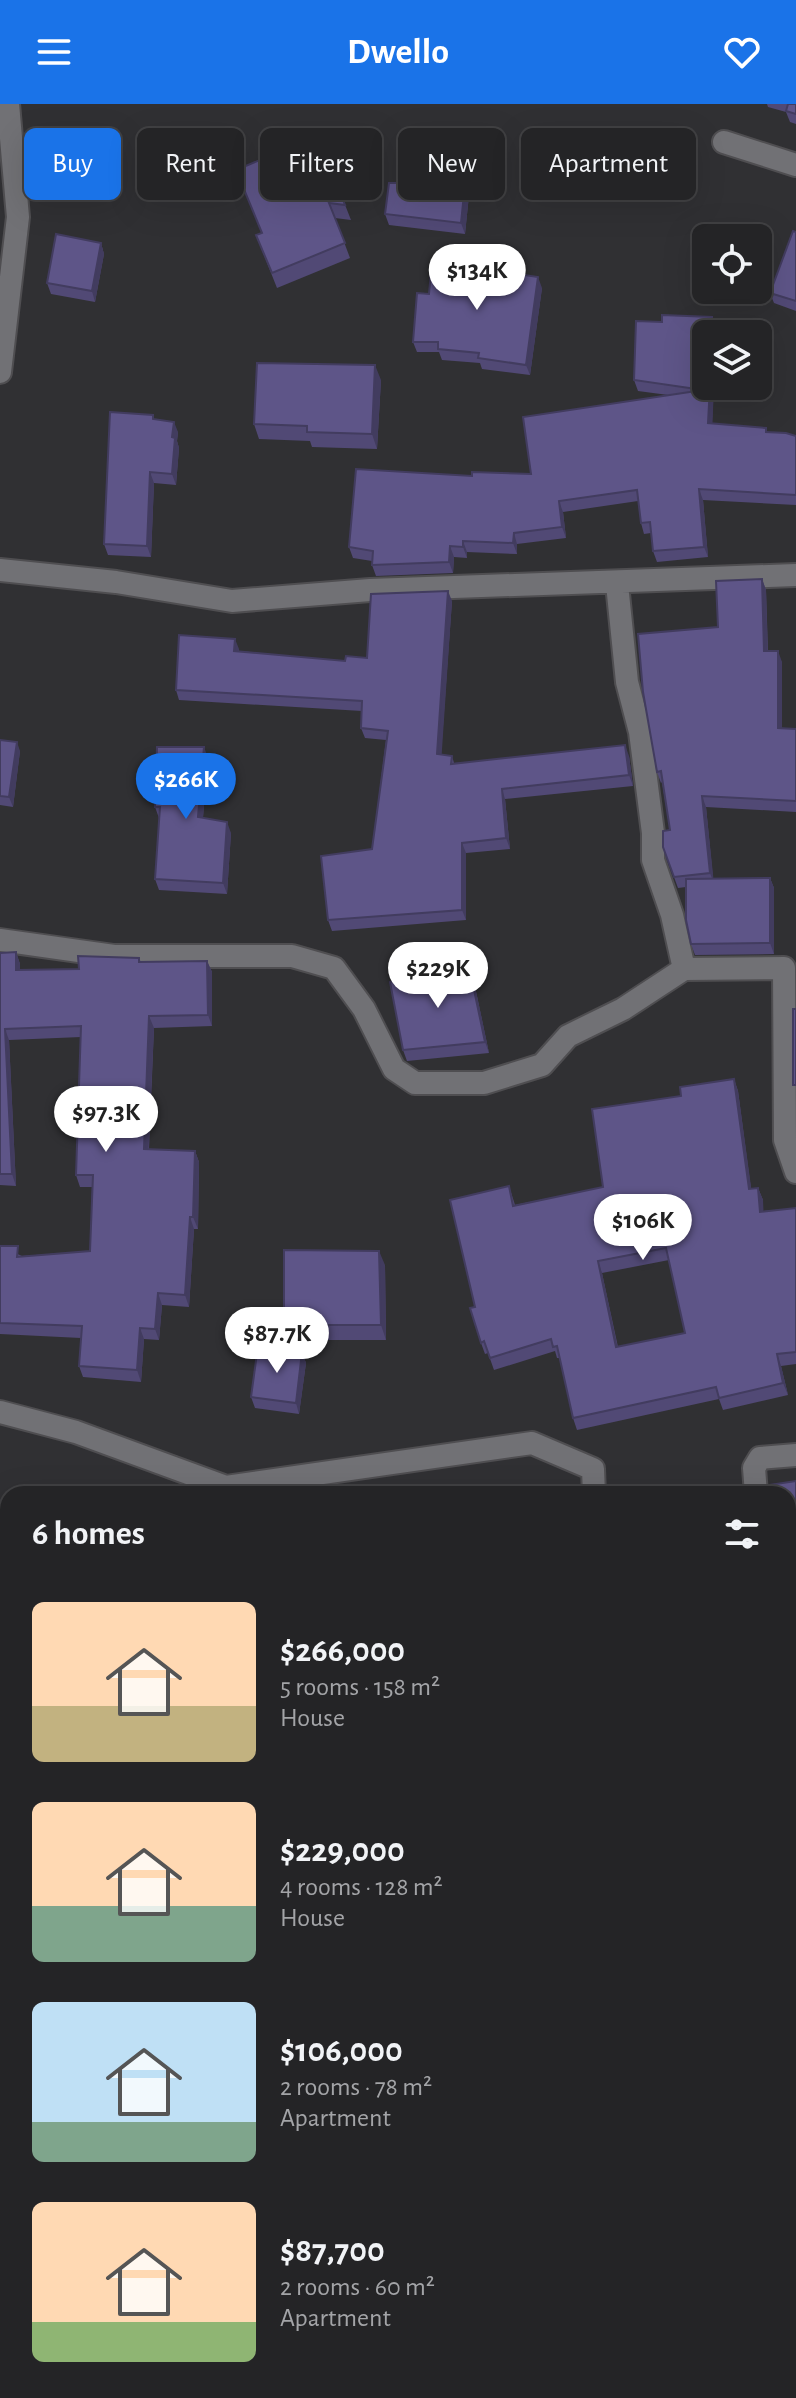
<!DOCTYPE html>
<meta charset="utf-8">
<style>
body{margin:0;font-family:"Alegreya Sans",sans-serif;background:#303032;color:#f1f3f6;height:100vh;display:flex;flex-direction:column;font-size:30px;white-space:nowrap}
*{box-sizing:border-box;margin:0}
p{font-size:26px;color:#a3a4a7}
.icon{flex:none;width:44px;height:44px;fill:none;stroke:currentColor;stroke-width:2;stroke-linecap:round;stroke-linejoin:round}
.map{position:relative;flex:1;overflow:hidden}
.panel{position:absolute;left:0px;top:1382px;width:796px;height:912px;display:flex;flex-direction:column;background:#242426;border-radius:24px 24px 0 0;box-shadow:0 8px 32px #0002,0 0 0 2px #414143}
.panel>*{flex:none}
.banner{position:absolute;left:24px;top:24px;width:748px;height:72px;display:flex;gap:16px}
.buttons{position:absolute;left:692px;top:120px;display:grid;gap:16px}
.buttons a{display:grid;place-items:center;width:80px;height:80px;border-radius:12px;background:#242426;box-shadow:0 8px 32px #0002,0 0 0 2px #414143;font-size:40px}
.price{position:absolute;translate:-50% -68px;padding:0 18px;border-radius:28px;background:#fff;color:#222;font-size:26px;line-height:52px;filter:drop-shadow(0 2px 4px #0008)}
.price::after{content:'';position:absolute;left:50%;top:48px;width:24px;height:18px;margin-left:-12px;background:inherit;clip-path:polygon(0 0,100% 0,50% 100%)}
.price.on{background:#1a73e8;color:#fff}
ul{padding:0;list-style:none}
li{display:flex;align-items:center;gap:24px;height:200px;padding:0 32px}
li span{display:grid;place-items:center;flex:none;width:224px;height:160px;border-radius:12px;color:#555}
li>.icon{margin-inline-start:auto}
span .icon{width:96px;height:96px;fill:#fffc;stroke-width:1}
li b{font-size:34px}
h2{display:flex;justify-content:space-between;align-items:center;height:96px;padding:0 32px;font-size:34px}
.pill{padding:0 28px;border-radius:12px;background:#242426;box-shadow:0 8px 32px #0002,0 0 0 2px #414143;font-size:28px;line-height:72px}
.pill.on{background:#1a73e8;color:#fff}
header{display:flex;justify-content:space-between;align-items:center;height:104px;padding:0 32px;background:#1a73e8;color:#fff;font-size:36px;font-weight:600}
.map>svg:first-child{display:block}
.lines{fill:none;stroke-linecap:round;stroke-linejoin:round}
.minor-casing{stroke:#4f4e51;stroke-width:26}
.minor{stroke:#717175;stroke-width:22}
.wall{fill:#514975;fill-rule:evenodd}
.shaded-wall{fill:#423c5f}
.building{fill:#5e5588;stroke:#423c5f;stroke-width:2;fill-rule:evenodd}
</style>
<header><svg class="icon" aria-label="menu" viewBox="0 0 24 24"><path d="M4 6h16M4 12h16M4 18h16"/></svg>Dwello<svg class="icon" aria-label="heart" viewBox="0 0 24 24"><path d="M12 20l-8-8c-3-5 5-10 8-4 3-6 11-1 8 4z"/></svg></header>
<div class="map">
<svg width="796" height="2294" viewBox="0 0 796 2294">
<rect width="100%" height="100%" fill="#303033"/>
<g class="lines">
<g class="minor-casing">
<path id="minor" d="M 724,38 L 796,61
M 0,268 L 18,113 L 8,0
M 0,466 L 116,478 L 232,497 L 370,486 L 796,471
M 617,480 L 627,578 L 640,628 L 653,729 L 653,756 L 672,811 L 684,865 L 784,864 L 785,1036 L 796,1068
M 0,836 L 114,852 L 292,852 L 334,864 L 364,905 L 394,965 L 415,979 L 484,979 L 542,961 L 568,932 L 623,905 L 684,865
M 0,1308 L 76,1328 L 226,1383 L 231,1390
M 226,1383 L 532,1339 L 593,1365 L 594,1390
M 756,1390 L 754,1364 L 760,1354 L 796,1351
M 788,1520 L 796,1545
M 0,2125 L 8,2120"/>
</g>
<use href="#minor" class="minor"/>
</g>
<path class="wall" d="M 767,0 L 796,0 L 796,20 L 790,18 L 786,8 L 768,3 Z
M 318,32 L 351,116 L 335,114 L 350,154 L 277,184 L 256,131 L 261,129 Z
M 469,91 L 465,130 L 389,121 L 385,110 Z
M 796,128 L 796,207 L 774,199 L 770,189 Z
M 101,139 L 104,150 L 95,198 L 51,190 L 47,179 Z
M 542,184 L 530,271 L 482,265 L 480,259 L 442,256 L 439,248 L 417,248 L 413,238 L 429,190 Z
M 712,213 L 716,224 L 706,282 L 714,282 L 712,319 L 796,332 L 796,401 L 703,396 L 708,453 L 657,458 L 653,447 L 651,429 L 644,430 L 641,419 L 638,397 L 563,408 L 566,434 L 517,440 L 517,450 L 467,448 L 467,454 L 454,453 L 453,469 L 376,472 L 372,461 L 372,457 L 353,454 L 349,443 L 472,372 L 531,370 L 668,291 L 638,287 L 634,276 L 662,218 Z
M 381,276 L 377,345 L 312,343 L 310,337 L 259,335 L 254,320 Z
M 155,315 L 178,328 L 177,337 L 179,344 L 176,381 L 154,379 L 151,453 L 108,451 L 104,440 Z
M 762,475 L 766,486 L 768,547 L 782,558 L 782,624 L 796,625 L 796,708 L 706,703 L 713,774 L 770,774 L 774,784 L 774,850 L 695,851 L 691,840 L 686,783 L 678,784 L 663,743 L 670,726 L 662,678 L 661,679 L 657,668 L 718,523 Z
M 452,497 L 441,650 L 452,652 L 454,659 L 629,652 L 633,682 L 505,695 L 510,745 L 466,749 L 466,816 L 332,827 L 328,816 L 372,745 L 386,636 L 365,634 L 361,624 L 362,607 L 179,596 L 176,586 L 239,545 L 239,547 L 345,557 L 367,554 Z
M 0,636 L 20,647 L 13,703 L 0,701 Z
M 208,654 L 203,714 L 231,729 L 227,790 L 159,786 L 155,775 L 159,714 L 155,703 Z
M 16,848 L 20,860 L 20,866 L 79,865 L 139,854 L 141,858 L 207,857 L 212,868 L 212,922 L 154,924 L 149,1045 L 195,1047 L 199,1058 L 198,1125 L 194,1125 L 189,1203 L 162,1201 L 159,1236 L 144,1235 L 141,1278 L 83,1273 L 79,1262 L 81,1234 L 0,1230 L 0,1142 L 22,1152 L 90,1147 L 92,1083 L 80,1083 L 76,1071 L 81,933 L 9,936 L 16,1082 L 0,1081 L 0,849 Z
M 473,873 L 489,949 L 407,957 L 403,946 Z
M 734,975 L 738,987 L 751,1085 L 758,1084 L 763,1096 L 763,1107 L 796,1104 L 796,1260 L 781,1262 L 788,1291 L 723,1306 L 719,1295 L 577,1326 L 573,1314 L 560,1254 L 557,1254 L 555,1247 L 494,1266 L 488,1249 L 485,1250 L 481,1239 L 475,1203 L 509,1082 L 515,1101 L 603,1083 L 681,992 ZM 669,1156 L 685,1229 L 618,1243 L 602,1169 Z
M 385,1161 L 386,1236 L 290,1236 L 284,1221 Z
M 302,1248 L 306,1259 L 299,1310 L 255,1304 L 251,1293 Z
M 796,1377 L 796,1451 L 788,1452 L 788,1390 Z
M 796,1544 L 796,1573 L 788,1574 L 788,1545 L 789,1547 Z
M 796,1695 L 796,1785 L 788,1787 L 788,1697 Z
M 8,1790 L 8,1821 L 3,1810 Z
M 788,1928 L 795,1984 L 788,1986 Z
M 788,2021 L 796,2022 L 796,2080 L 788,2079 Z
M 0,2139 L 8,2141 L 8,2239 L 0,2237 Z
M 788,2170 L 796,2171 L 796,2261 L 788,2260 Z
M 80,2286 L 159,2286 L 156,2294 L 83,2294 Z"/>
<path class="shaded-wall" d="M 465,80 L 469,91 L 465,130 L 461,119 Z
M 101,139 L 104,150 L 95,198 L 92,187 Z
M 538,173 L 542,184 L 530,271 L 526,261 Z
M 712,213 L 716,224 L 716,230 L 712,230 Z
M 375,261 L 381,276 L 377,345 L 372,330 Z
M 710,282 L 714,282 L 712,330 L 708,319 Z
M 174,318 L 178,328 L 177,337 L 179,344 L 176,381 L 172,370 L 172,333 Z
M 150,368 L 154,379 L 151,453 L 147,442 Z
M 699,385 L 703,396 L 708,453 L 704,443 Z
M 559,397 L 563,408 L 566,434 L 562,423 Z
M 514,429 L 517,440 L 517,450 L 513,439 Z
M 463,437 L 467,448 L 467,454 L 463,443 Z
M 450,442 L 454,453 L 453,469 L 449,458 Z
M 762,475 L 766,486 L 768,558 L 764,547 Z
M 448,487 L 452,497 L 441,660 L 437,650 Z
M 235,535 L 239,545 L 238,557 L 234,547 Z
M 778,547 L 782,558 L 782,634 L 778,624 Z
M 17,638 L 20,647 L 13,703 L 9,693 Z
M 625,641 L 629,652 L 633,682 L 629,671 Z
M 204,643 L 208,654 L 202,724 L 198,713 Z
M 502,685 L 505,695 L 510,745 L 506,734 Z
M 702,692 L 706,703 L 714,780 L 710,769 Z
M 227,718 L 231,729 L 227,790 L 223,779 Z
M 462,739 L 466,749 L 466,816 L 462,806 Z
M 770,774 L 774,784 L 774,850 L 770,839 Z
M 16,848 L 20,860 L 20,877 L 16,866 Z
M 207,857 L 212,868 L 212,922 L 208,911 Z
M 469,862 L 473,873 L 489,949 L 485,938 Z
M 149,912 L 154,924 L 148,1057 L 144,1045 Z
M 5,925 L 9,936 L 16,1082 L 12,1070 Z
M 734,975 L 738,987 L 753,1097 L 749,1085 Z
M 195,1047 L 199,1058 L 198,1125 L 193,1113 Z
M 758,1084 L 763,1096 L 764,1119 L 760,1108 Z
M 190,1113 L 194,1125 L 189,1203 L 185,1191 Z
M 379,1147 L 385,1161 L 386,1236 L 381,1221 Z
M 598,1157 L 602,1169 L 620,1255 L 616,1243 Z
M 158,1189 L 162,1201 L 159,1236 L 155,1225 Z
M 140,1224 L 144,1235 L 141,1278 L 137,1266 Z
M 302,1248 L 306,1259 L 299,1310 L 296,1299 Z
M 777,1250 L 781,1262 L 788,1291 L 783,1279 Z
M 793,1928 L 796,1937 L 795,1984 L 790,1972 Z
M 796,2026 L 796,2080 L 792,2070 Z
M 150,2286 L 159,2286 L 156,2294 L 148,2294 Z"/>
<path class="building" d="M 788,0 L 796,0 L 796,10 L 786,7 Z
M 318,32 L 345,101 L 329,99 L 345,139 L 272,169 L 256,131 L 262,129 L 236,66 Z
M 432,76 L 465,80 L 461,119 L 385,110 L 389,79 L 431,79 Z
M 793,127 L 796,128 L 796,197 L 770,189 Z
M 56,130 L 101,139 L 92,187 L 47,179 Z
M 432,157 L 538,173 L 526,261 L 478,254 L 479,249 L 438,245 L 438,238 L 413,238 L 417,189 L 429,190 Z
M 662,211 L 712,213 L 712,230 L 706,230 L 706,282 L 710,282 L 708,319 L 766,324 L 766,328 L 786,329 L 796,332 L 796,391 L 699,385 L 704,443 L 653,447 L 650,418 L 641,419 L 637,386 L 559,397 L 562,423 L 514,429 L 513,439 L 463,437 L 463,443 L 450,442 L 449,458 L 372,461 L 373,447 L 349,443 L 356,365 L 472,372 L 472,368 L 531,370 L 523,313 L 703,286 L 634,276 L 636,217 L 662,218 Z
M 257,259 L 375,261 L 372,330 L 307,328 L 307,322 L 254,320 Z
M 110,308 L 153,311 L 153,315 L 174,318 L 172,333 L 175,334 L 172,370 L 150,368 L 147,442 L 104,440 Z
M 762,475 L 764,547 L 778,547 L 778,624 L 796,625 L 796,697 L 702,692 L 710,769 L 674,773 L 663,743 L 663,727 L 670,726 L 661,667 L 657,668 L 643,588 L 638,530 L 718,523 L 716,477 Z
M 448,487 L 437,650 L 452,652 L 451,660 L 625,641 L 629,671 L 502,685 L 506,734 L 462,739 L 462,806 L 328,816 L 321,752 L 372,745 L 388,627 L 361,624 L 362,597 L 176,586 L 179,531 L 235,535 L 234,547 L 345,557 L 346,552 L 367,554 L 371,490 Z
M 0,636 L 17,638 L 9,693 L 0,692 Z
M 157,643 L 204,643 L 198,713 L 227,718 L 223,779 L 155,775 L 160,703 L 155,703 Z
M 770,774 L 770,839 L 691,840 L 686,816 L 686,775 Z
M 16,848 L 16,866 L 79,865 L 78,852 L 139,854 L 139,858 L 207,857 L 208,911 L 149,912 L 144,1045 L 195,1047 L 193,1113 L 190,1113 L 185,1191 L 158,1189 L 155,1225 L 140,1224 L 137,1266 L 79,1262 L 82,1222 L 0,1219 L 0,1142 L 18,1142 L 17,1153 L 90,1147 L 93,1071 L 76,1071 L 81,922 L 5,925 L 12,1070 L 0,1070 L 0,849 Z
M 469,862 L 485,938 L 403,946 L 390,878 Z
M 793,905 L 796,905 L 796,981 L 793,981 Z
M 734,975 L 749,1085 L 758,1084 L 760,1108 L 796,1104 L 796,1248 L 777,1250 L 783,1279 L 719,1294 L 716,1283 L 573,1314 L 557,1242 L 553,1243 L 551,1235 L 490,1254 L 484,1237 L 481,1239 L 470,1204 L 475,1203 L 450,1096 L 509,1082 L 513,1102 L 603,1083 L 592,1005 L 681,992 L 680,983 ZM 666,1144 L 685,1229 L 616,1243 L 598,1157 Z
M 284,1146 L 379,1147 L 381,1221 L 284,1221 Z
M 258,1242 L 302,1248 L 296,1299 L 251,1293 Z
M 796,1377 L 796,1440 L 788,1441 L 788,1390 L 770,1390 L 769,1381 Z
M 334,1387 L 334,1390 L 276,1390 L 276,1389 Z
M 796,1544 L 796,1560 L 788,1561 L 788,1545 L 789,1547 Z
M 796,1695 L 796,1772 L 788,1774 L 788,1697 Z
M 8,1790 L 8,1811 L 3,1810 Z
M 788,1928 L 793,1928 L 790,1972 L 788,1973 Z
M 788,2021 L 796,2022 L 792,2070 L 788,2069 Z
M 0,2139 L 8,2141 L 8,2230 L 0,2227 Z
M 788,2170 L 796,2171 L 796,2249 L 788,2248 Z
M 82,2286 L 150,2286 L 148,2294 L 105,2294 Z"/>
</svg>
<div class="buttons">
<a><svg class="icon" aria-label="locate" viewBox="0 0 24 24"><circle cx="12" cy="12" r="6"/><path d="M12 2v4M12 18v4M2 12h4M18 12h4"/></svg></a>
<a><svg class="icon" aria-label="layers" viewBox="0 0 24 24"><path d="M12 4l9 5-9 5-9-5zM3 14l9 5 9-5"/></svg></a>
</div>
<b class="price" style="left:477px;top:208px">$134K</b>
<b class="price on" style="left:186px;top:717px">$266K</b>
<b class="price" style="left:438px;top:906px">$229K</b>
<b class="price" style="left:106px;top:1050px">$97.3K</b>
<b class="price" style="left:643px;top:1158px">$106K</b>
<b class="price" style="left:277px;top:1271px">$87.7K</b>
<div class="banner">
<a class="pill on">Buy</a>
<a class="pill">Rent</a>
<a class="pill">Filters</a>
<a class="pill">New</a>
<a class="pill">Apartment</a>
</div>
<section class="panel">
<h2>6 homes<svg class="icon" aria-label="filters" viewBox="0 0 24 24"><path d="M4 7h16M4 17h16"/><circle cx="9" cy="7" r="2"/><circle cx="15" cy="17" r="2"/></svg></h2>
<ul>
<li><span style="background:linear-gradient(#ffd9b3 65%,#c2b280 0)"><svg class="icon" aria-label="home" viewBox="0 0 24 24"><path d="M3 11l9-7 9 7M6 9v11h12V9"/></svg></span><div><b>$266,000</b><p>5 rooms · 158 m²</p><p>House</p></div></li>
<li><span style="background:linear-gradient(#ffd9b3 65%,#7fa58c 0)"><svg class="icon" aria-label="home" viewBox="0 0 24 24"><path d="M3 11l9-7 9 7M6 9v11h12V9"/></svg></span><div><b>$229,000</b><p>4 rooms · 128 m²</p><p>House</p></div></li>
<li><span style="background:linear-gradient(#bfe0f5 75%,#7fa58c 0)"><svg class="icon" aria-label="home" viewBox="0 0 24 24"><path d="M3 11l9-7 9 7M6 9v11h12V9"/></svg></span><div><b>$106,000</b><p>2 rooms · 78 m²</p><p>Apartment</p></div></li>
<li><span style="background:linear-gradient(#ffd9b3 75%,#8fb573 0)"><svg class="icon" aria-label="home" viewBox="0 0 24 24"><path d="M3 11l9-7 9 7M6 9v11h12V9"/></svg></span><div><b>$87,700</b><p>2 rooms · 60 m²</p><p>Apartment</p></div></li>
</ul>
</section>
</div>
